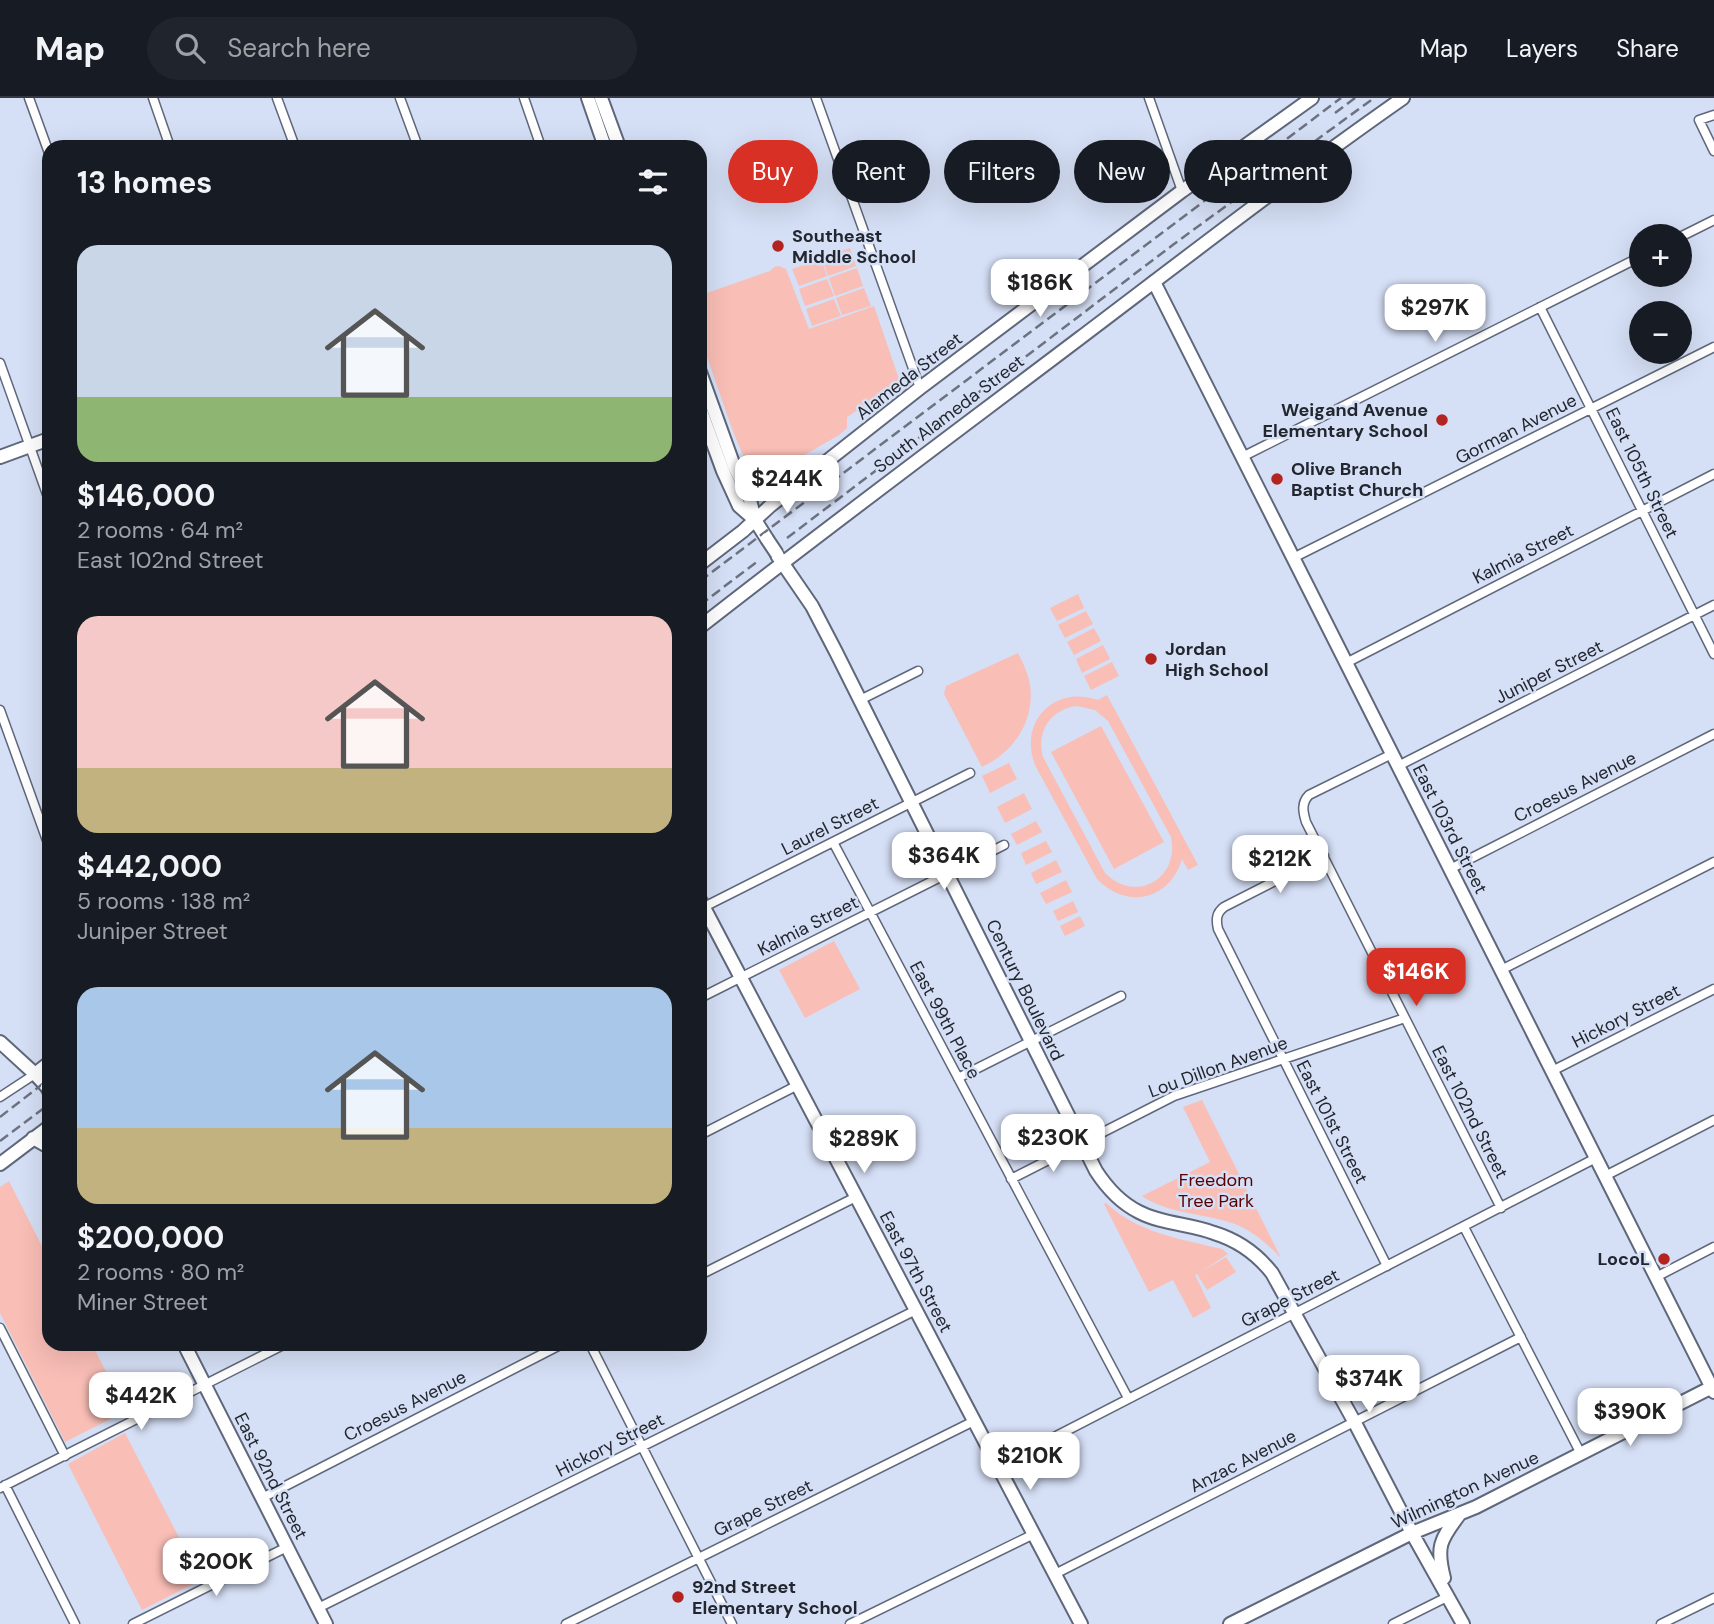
<!DOCTYPE html>
<meta charset="utf-8">
<style>
body{margin:0;font-family:"DM Sans",sans-serif;background:#20242c;color:#f1f3f6;height:100vh;display:flex;flex-direction:column;font-size:26px;white-space:nowrap}
*{box-sizing:border-box;margin:0}
p{font-size:23px;color:#9ea1a6}
.icon{flex:none;width:38px;height:38px;fill:none;stroke:currentColor;stroke-width:2;stroke-linecap:round;stroke-linejoin:round}
.map{position:relative;flex:1;overflow:hidden}
.panel{position:absolute;left:42px;top:42px;width:665px;height:1211px;display:flex;flex-direction:column;background:#171b24;border-radius:21px;box-shadow:0 7px 28px #0002}
.panel>*{flex:none}
.guide{position:absolute;left:728px;top:42px;width:665px;height:63px;display:flex;gap:14px}
.tools{position:absolute;left:1629px;top:126px;display:grid;gap:14px}
.tools a{display:grid;place-items:center;width:63px;height:63px;border-radius:50%;background:#171b24;box-shadow:0 7px 28px #0002;font-size:35px}
.price{position:absolute;translate:-50% -60px;padding:0 16px;border-radius:14px;background:#fff;color:#222;font-size:23px;line-height:46px;filter:drop-shadow(0 2px 4px #0008)}
.price::after{content:'';position:absolute;left:50%;top:42px;width:21px;height:16px;margin-left:-10px;background:inherit;clip-path:polygon(0 0,100% 0,50% 100%)}
.price.current{background:#d93025;color:#fff}
ul{padding:0;list-style:none}
li{display:grid;align-content:center;gap:14px;height:371px;padding:0 35px}
li span{display:grid;place-items:center;height:217px;border-radius:21px;color:#555}
li>.icon{margin-inline-start:auto}
span .icon{width:126px;height:126px;fill:#fffc;stroke-width:1}
li b{font-size:30px}
h2{display:flex;justify-content:space-between;align-items:center;height:84px;padding:0 35px;font-size:30px}
.tag{padding:0 24px;border-radius:32px;background:#171b24;box-shadow:0 7px 28px #0002;font-size:24px;line-height:63px}
.tag.current{background:#d93025;color:#fff}
header{display:flex;align-items:center;gap:42px;box-sizing:border-box;height:98px;padding:0 35px;background:#171b24;border-bottom:2px solid #363941}
header strong{font-size:33px}
nav{display:flex;gap:38px;margin-inline-start:auto;font-size:24px}
.search{width:490px;height:63px;background:#20242c;display:flex;align-items:center;gap:18px;box-sizing:border-box;padding:0 24px;border-radius:38px;color:#9ea1a6;font-size:26px}
.map>svg:first-child{display:block}
.green{fill:#f9beb6;fill-rule:evenodd}
.lines{fill:none;stroke-linecap:round;stroke-linejoin:round}
.street-casing{stroke:#5f677b;stroke-width:11}
.secondary-casing{stroke:#5f677b;stroke-width:16}
.primary-casing{stroke:#5f677b;stroke-width:16}
.street{stroke:#fff;stroke-width:8}
.secondary{stroke:#fff;stroke-width:12}
.primary{stroke:#fff;stroke-width:12}
.rail{stroke:#6c7280;stroke-width:2.5;stroke-dasharray:10 5;stroke-linecap:butt}
.secondary-bridge-casing{stroke:#5f677b;stroke-width:16;stroke-linecap:butt}
.secondary-bridge{stroke:#fff;stroke-width:12}
.poi-dot{fill:#b32320;stroke:#d5dff5;stroke-width:2.5}
.labels{text-anchor:middle;stroke-width:5;stroke-linejoin:round;paint-order:stroke}
.poi-label{font-size:18px;font-weight:bold;fill:#22262e;stroke:#d5dff5;text-anchor:start}
.street-label{font-size:18px;fill:#22262e;stroke:#d5dff5}
.park-label{font-size:18px;fill:#5b0002;stroke:#d5dff5}
</style>
<header>
<strong>Map</strong>
<div class="search"><svg class="icon" aria-label="search" viewBox="0 0 24 24"><circle cx="10" cy="10" r="6"/><path d="M15 15l6 6"/></svg>Search here</div>
<nav><a>Map</a><a>Layers</a><a>Share</a></nav>
</header>
<div class="map">
<svg width="1714" height="1526" viewBox="0 0 1714 1526">
<rect width="100%" height="100%" fill="#d5dff5"/>
<path class="green" d="M 850,150 L 856,168 L 828,178 L 822,160 Z
M 821,161 L 827,178 L 799,188 L 792,171 Z
M 779,168 L 786,171 L 809,231 L 874,208 L 900,284 L 847,319 L 847,330 L 839,337 L 768,378 L 756,378 L 750,373 L 734,336 L 700,239 L 700,196 L 704,196 L 770,173 L 774,169 Z
M 857,170 L 863,188 L 835,198 L 829,180 Z
M 827,181 L 834,198 L 805,208 L 799,191 Z
M 864,190 L 871,208 L 842,217 L 836,200 Z
M 834,201 L 841,218 L 812,228 L 806,211 Z
M 1078,496 L 1084,510 L 1057,523 L 1050,510 Z
M 1086,513 L 1093,526 L 1065,540 L 1058,527 Z
M 1094,530 L 1101,543 L 1074,557 L 1067,544 Z
M 1103,547 L 1110,561 L 1082,575 L 1076,561 Z
M 1018,555 C 1023,565 1028,575 1030,587 C 1035,623 1014,654 982,669 L 944,596 L 946,588 Z
M 1112,564 L 1119,578 L 1091,592 L 1084,578 Z
M 1107,597 L 1198,767 L 1188,772 L 1182,761 C 1170,802 1127,812 1097,781 L 1036,669 C 1017,626 1053,586 1098,602 ZM 1077,608 L 1095,612 L 1108,623 L 1171,739 C 1180,781 1135,806 1105,775 L 1043,659 C 1036,633 1051,611 1077,608 Z
M 1101,628 L 1164,744 L 1114,771 L 1051,654 Z
M 1009,665 L 1017,681 L 990,695 L 982,678 Z
M 1024,695 L 1032,711 L 1005,725 L 997,709 Z
M 1036,723 L 1042,734 L 1017,747 L 1011,736 Z
M 1046,743 L 1052,754 L 1026,767 L 1021,755 Z
M 1056,762 L 1062,774 L 1036,786 L 1031,775 Z
M 1066,782 L 1072,794 L 1046,806 L 1040,795 Z
M 1073,803 L 1078,814 L 1058,823 L 1053,813 Z
M 1080,818 L 1085,828 L 1065,838 L 1060,828 Z
M 834,843 L 860,891 L 805,920 L 779,872 Z
M 1202,1002 L 1281,1160 C 1267,1146 1251,1131 1232,1125 C 1202,1115 1169,1116 1142,1098 L 1210,1064 L 1183,1009 Z
M 9,1083 L 49,1162 L 49,1246 L 92,1246 L 126,1313 L 65,1344 L 0,1215 L 0,1089 Z
M 1106,1105 C 1138,1135 1180,1141 1222,1151 L 1228,1156 L 1199,1175 L 1226,1159 L 1236,1174 L 1207,1192 L 1197,1176 L 1195,1177 L 1211,1210 L 1193,1220 L 1173,1182 L 1149,1194 L 1104,1106 Z
M 125,1335 L 201,1482 L 142,1512 L 68,1366 Z"/>
<g class="lines">
<g class="street-casing">
<path id="street" d="M 29,0 L 49,55
M 153,0 L 170,49
M 277,0 L 295,49
M 400,0 L 418,49
M 524,0 L 541,49
M 816,0 L 920,290
M 1149,0 L 1182,93
M 1714,17 L 1699,22 L 1714,53
M 1680,139 L 1714,122
M 1540,209 L 1714,556
M 0,265 L 49,402
M 1242,359 L 1642,158
M 1293,460 L 1714,249
M 1346,565 L 1714,376
M 860,602 L 918,573
M 0,612 L 49,748
M 1392,656 L 1309,697 C 1301,705 1303,714 1306,724 L 1501,1110
M 1398,668 L 1714,507
M 833,744 L 1128,1300
M 1324,758 L 1224,809 C 1216,815 1216,822 1218,831 L 1387,1168
M 1450,771 L 1714,636
M 704,809 L 970,675
M 1501,872 L 1714,764
M 700,900 L 1004,747
M 1552,973 L 1714,891
M 958,980 L 1121,898
M 0,999 L 35,976
M 700,1037 L 798,987
M 1605,1078 L 1714,1022
M 1011,1081 L 1174,998 L 1405,920
M 1464,1129 L 1581,1356
M 700,1177 L 856,1099
M 1656,1179 L 1714,1149
M 0,1230 L 65,1358
M 590,1246 L 732,1526
M 998,1368 L 1596,1060
M 5,1387 L 75,1526
M 0,1390 L 285,1246
M 262,1400 L 562,1246
M 1055,1476 L 1521,1239
M 318,1510 L 916,1212
M 133,1526 L 287,1449
M 566,1526 L 974,1323
M 850,1526 L 1034,1436
M 1393,1526 L 1449,1498
M 1661,1526 L 1714,1500"/>
</g>
<g class="secondary-casing">
<path id="secondary" d="M 588,0 L 605,49
M 601,0 L 619,49
M 1154,184 L 1714,1294
M 700,274 L 734,368 L 750,402 L 755,422
M 700,310 L 723,373 L 739,408 L 755,422 L 767,441
M 0,359 L 49,341
M 777,457 L 812,508 L 836,554 L 1096,1073 C 1107,1090 1121,1105 1139,1114 C 1162,1126 1190,1126 1214,1135 C 1237,1142 1257,1156 1272,1175 L 1355,1325 L 1412,1435 L 1463,1526
M 700,466 L 743,433 L 770,408 L 920,290 L 1182,93 L 1312,0
M 700,802 L 1081,1526
M 0,944 L 35,976 L 47,989
M 35,976 L 49,965
M 184,1246 L 326,1526
M 1444,1480 C 1436,1449 1440,1442 1459,1417
M 1230,1526 L 1412,1435 L 1476,1409 L 1714,1288"/>
</g>
<g class="primary-casing">
<path id="primary" d="M 700,529 C 825,431 953,336 1080,240 C 1187,159 1293,77 1403,0
M 33,1040 L 49,1049
M 0,1066 L 49,1029"/>
</g>
<use href="#street" class="street"/>
<use href="#secondary" class="secondary"/>
<use href="#primary" class="primary"/>
<path class="rail" d="M 1335,15 L 1355,0
M 787,440 L 1174,146 L 1374,0
M 700,483 L 1341,0
M 700,507 L 758,463
M 0,1019 L 49,981
M 0,1043 L 44,1010"/>
<g class="secondary-bridge-casing">
<path id="secondary-bridge" d="M 767,441 L 777,456
M 47,989 L 49,993"/>
</g>
<use href="#secondary-bridge" class="secondary-bridge"/>
</g>
<g class="poi-dot">
<circle cx="778" cy="148" r="7"/>
<circle cx="1442" cy="322" r="7"/>
<circle cx="1277" cy="381" r="7"/>
<circle cx="1151" cy="561" r="7"/>
<circle cx="1664" cy="1161" r="7"/>
<circle cx="678" cy="1499" r="7"/>
</g>
<g class="labels">
<g class="poi-label">
<text x="792" y="144">Southeast<tspan x="792" dy="21">Middle School</tspan></text>
<text x="1428" y="318" text-anchor="end">Weigand Avenue<tspan x="1428" dy="21">Elementary School</tspan></text>
<text x="1291" y="377">Olive Branch<tspan x="1291" dy="21">Baptist Church</tspan></text>
<text x="1165" y="557">Jordan<tspan x="1165" dy="21">High School</tspan></text>
<text x="1650" y="1167" text-anchor="end">LocoL</text>
<text x="692" y="1495">92nd Street<tspan x="692" dy="21">Elementary School</tspan></text>
</g>
<g class="street-label">
<text transform="translate(909 278) rotate(-38)" y="6">Alameda Street</text>
<text transform="translate(949 316) rotate(-37)" y="6">South Alameda Street</text>
<text transform="translate(1516 331) rotate(-27)" y="6">Gorman Avenue</text>
<text transform="translate(1642 375) rotate(64)" y="6">East 105th Street</text>
<text transform="translate(1523 456) rotate(-27)" y="6">Kalmia Street</text>
<text transform="translate(1549 574) rotate(-27)" y="6">Juniper Street</text>
<text transform="translate(1575 689) rotate(-27)" y="6">Croesus Avenue</text>
<text transform="translate(830 728) rotate(-27)" y="6">Laurel Street</text>
<text transform="translate(1450 731) rotate(63)" y="6">East 103rd Street</text>
<text transform="translate(808 828) rotate(-27)" y="6">Kalmia Street</text>
<text transform="translate(1025 892) rotate(64)" y="6">Century Boulevard</text>
<text transform="translate(1626 918) rotate(-27)" y="6">Hickory Street</text>
<text transform="translate(945 922) rotate(62)" y="6">East 99th Place</text>
<text transform="translate(1218 969) rotate(-20)" y="6">Lou Dillon Avenue</text>
<text transform="translate(1470 1014) rotate(63)" y="6">East 102nd Street</text>
<text transform="translate(1332 1024) rotate(63)" y="6">East 101st Street</text>
<text transform="translate(916 1174) rotate(62)" y="6">East 97th Street</text>
<text transform="translate(1290 1200) rotate(-27)" y="6">Grape Street</text>
<text transform="translate(405 1308) rotate(-27)" y="6">Croesus Avenue</text>
<text transform="translate(610 1347) rotate(-27)" y="6">Hickory Street</text>
<text transform="translate(1243 1363) rotate(-27)" y="6">Anzac Avenue</text>
<text transform="translate(271 1378) rotate(63)" y="6">East 92nd Street</text>
<text transform="translate(1465 1392) rotate(-25)" y="6">Wilmington Avenue</text>
<text transform="translate(763 1410) rotate(-26)" y="6">Grape Street</text>
</g>
<g class="park-label">
<text x="1216" y="1088">Freedom<tspan x="1216" dy="21">Tree Park</tspan></text>
</g>
</g>
</svg>
<div class="tools">
<a>+</a>
<a>−</a>
</div>
<b class="price" style="left:1040px;top:221px">$186K</b>
<b class="price" style="left:1435px;top:246px">$297K</b>
<b class="price" style="left:787px;top:417px">$244K</b>
<b class="price" style="left:944px;top:794px">$364K</b>
<b class="price" style="left:1280px;top:797px">$212K</b>
<b class="price current" style="left:1416px;top:910px">$146K</b>
<b class="price" style="left:1053px;top:1076px">$230K</b>
<b class="price" style="left:864px;top:1077px">$289K</b>
<b class="price" style="left:1369px;top:1317px">$374K</b>
<b class="price" style="left:141px;top:1334px">$442K</b>
<b class="price" style="left:1630px;top:1350px">$390K</b>
<b class="price" style="left:1030px;top:1394px">$210K</b>
<b class="price" style="left:216px;top:1500px">$200K</b>
<div class="guide">
<a class="tag current">Buy</a>
<a class="tag">Rent</a>
<a class="tag">Filters</a>
<a class="tag">New</a>
<a class="tag">Apartment</a>
</div>
<section class="panel">
<h2>13 homes<svg class="icon" aria-label="filters" viewBox="0 0 24 24"><path d="M4 7h16M4 17h16"/><circle cx="9" cy="7" r="2"/><circle cx="15" cy="17" r="2"/></svg></h2>
<ul>
<li><span style="background:linear-gradient(#c9d6e8 70%,#8fb573 0)"><svg class="icon" aria-label="home" viewBox="0 0 24 24"><path d="M3 11l9-7 9 7M6 9v11h12V9"/></svg></span><div><b>$146,000</b><p>2 rooms · 64 m²</p><p>East 102nd Street</p></div></li>
<li><span style="background:linear-gradient(#f6c9c9 70%,#c2b280 0)"><svg class="icon" aria-label="home" viewBox="0 0 24 24"><path d="M3 11l9-7 9 7M6 9v11h12V9"/></svg></span><div><b>$442,000</b><p>5 rooms · 138 m²</p><p>Juniper Street</p></div></li>
<li><span style="background:linear-gradient(#a9c7e8 65%,#c2b280 0)"><svg class="icon" aria-label="home" viewBox="0 0 24 24"><path d="M3 11l9-7 9 7M6 9v11h12V9"/></svg></span><div><b>$200,000</b><p>2 rooms · 80 m²</p><p>Miner Street</p></div></li>
</ul>
</section>
</div>
